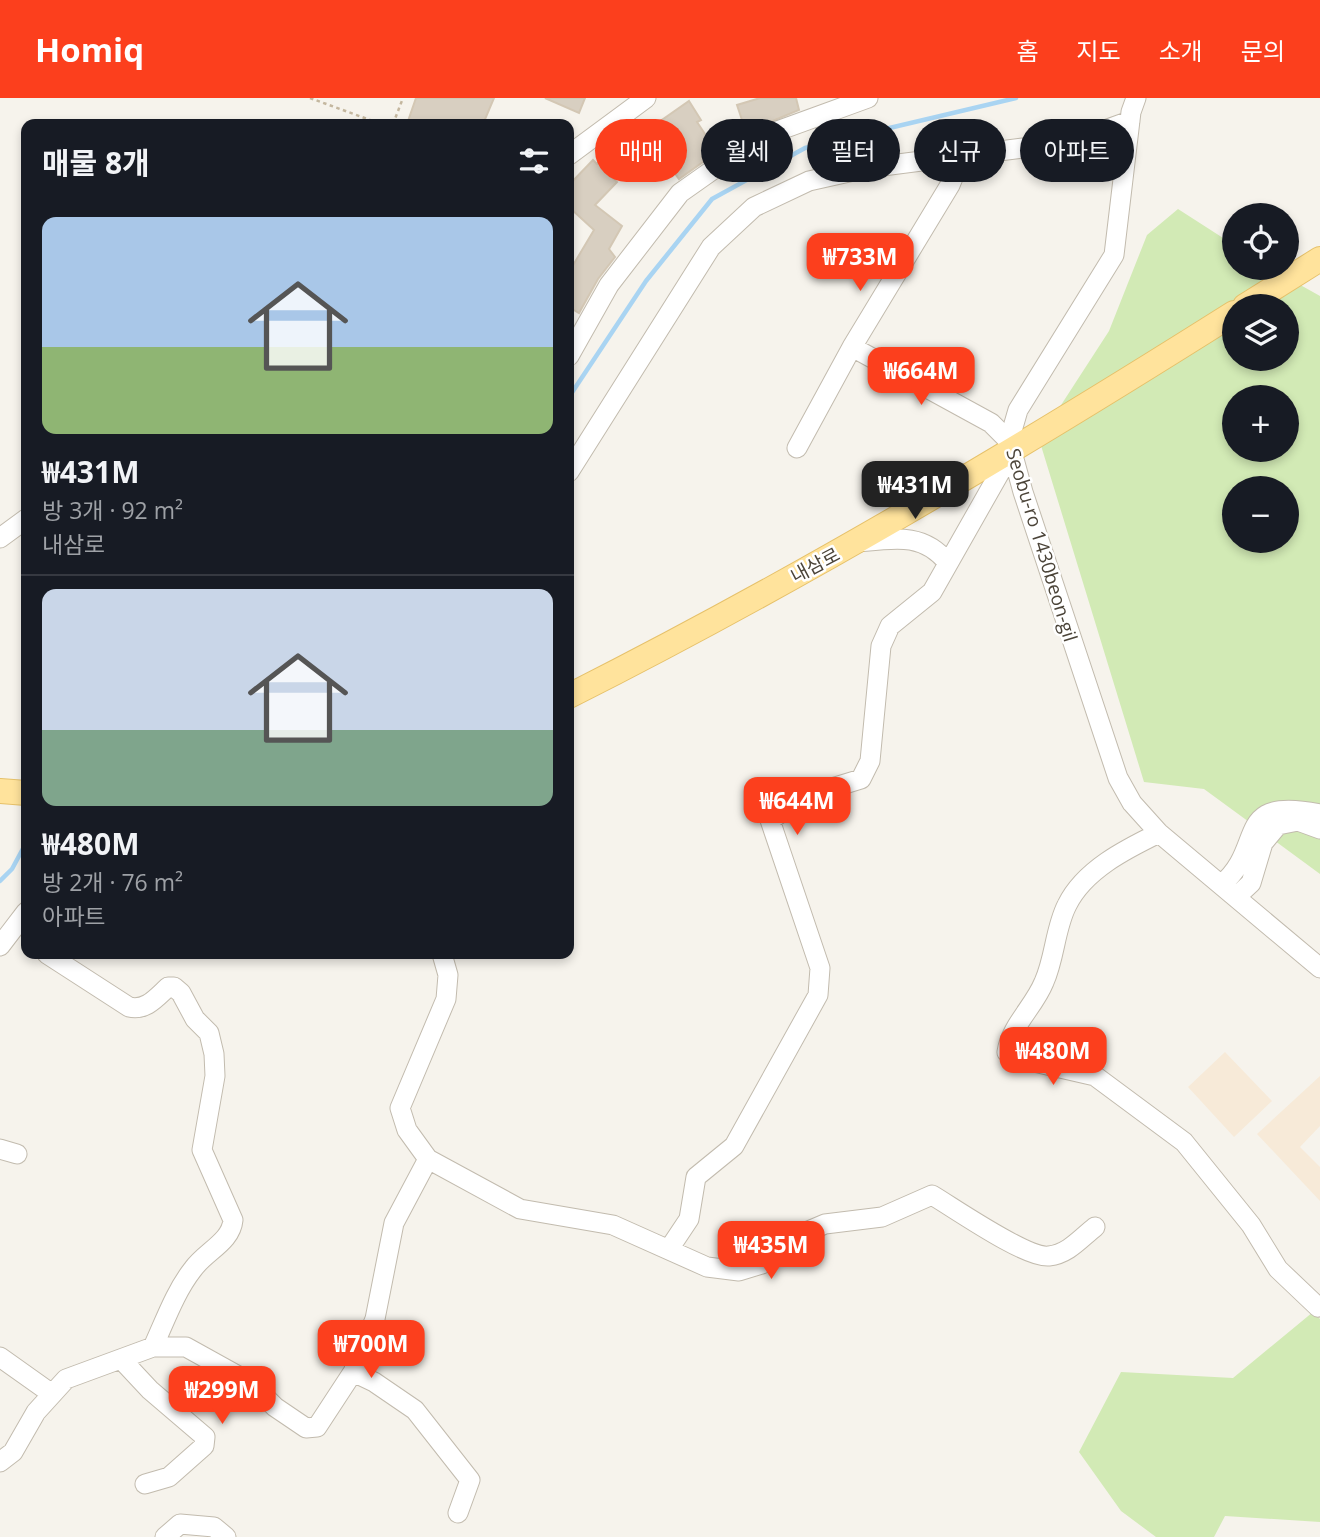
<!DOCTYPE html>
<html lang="ko">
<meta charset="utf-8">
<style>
body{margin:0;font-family:"Open Sans","Noto Sans KR",sans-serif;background:#20242c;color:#f1f3f6;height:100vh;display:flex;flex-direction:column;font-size:26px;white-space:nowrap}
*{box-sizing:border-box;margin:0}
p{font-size:23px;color:#9ea1a6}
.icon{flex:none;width:38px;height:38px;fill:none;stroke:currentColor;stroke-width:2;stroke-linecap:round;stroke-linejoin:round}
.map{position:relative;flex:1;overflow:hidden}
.drawer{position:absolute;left:21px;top:21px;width:553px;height:840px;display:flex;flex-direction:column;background:#171b24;border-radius:14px;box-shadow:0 4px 10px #0003}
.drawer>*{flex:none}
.hud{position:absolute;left:595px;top:21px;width:620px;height:63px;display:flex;gap:14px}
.controls{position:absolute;left:1222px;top:105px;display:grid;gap:14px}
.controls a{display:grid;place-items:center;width:77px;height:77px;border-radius:50%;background:#171b24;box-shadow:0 4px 10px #0003;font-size:35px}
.price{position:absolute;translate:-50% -60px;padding:0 16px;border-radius:14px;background:#fc3f1d;color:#fff;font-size:23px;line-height:46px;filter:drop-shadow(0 2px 4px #0008)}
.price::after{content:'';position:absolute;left:50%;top:42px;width:21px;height:16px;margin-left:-10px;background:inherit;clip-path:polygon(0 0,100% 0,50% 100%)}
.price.current{background:#222;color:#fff}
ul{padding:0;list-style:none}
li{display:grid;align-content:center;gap:14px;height:371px;padding:0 21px}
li+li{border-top:2px solid #363941}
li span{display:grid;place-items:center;height:217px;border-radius:14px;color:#555}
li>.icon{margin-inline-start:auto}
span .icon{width:126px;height:126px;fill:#fffc;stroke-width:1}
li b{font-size:30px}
h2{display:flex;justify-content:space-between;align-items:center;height:84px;padding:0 21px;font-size:30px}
.pill{padding:0 24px;border-radius:32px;background:#171b24;box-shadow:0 4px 10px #0003;font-size:24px;line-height:63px}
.pill.current{background:#fc3f1d;color:#fff}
header{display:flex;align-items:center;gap:42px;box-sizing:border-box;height:98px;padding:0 35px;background:#fc3f1d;color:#fff}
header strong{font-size:33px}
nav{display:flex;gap:38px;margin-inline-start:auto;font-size:24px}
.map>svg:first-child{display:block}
.commercial{fill:#f7ead8}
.green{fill:#d2eab5;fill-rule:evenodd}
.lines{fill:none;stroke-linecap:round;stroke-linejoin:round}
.stream{stroke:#a9d4f2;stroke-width:4.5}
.building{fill:#d8cfc1;stroke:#d3c7b4;stroke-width:2}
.minor-casing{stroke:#c2bbae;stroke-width:21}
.major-casing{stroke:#e6c16a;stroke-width:26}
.path{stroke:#c4b79f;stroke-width:2.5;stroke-dasharray:3.5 3.5;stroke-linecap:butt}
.minor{stroke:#fff;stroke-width:19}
.major{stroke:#ffe39c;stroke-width:24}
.labels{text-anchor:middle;stroke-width:5;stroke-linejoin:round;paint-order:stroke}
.street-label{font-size:19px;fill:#4b4439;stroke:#fff}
</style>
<header>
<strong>Homiq</strong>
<nav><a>홈</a><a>지도</a><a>소개</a><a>문의</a></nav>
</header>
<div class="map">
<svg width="1320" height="1439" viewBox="0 0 1320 1439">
<rect width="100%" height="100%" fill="#f6f3ec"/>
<path class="commercial" d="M 1225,954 L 1272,1003 L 1234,1039 L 1188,989 Z
M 1320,978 L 1320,1028 L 1300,1049 L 1320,1069 L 1320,1103 L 1257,1036 Z"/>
<path class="green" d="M 1178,111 L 1234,147 L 1234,170 L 1270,170 L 1320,198 L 1320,776 L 1204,691 L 1144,684 L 1039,341 L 1109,233 L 1147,137 ZM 1234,208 L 1286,208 L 1286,261 L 1234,261 ZM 1234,299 L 1286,299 L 1286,352 L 1234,352 ZM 1234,390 L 1286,390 L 1286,443 L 1234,443 Z
M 1313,1214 L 1320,1221 L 1320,1424 L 1225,1418 L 1214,1439 L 1156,1439 L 1121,1413 L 1079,1354 L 1121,1274 L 1233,1280 Z"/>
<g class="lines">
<path class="stream" d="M 569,299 L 646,183 L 712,101 L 805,50 L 1016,0
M 0,783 L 12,771 L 26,745"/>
</g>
<path class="building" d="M 416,0 L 494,0 L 483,26 L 407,26 Z
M 545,0 L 585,0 L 579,15 Z
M 760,0 L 796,0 L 799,12 L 746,34 L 737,7 Z
M 689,3 L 701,22 L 697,24 L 717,54 L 679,81 L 669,67 L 673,64 L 649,31 Z
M 632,33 L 644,46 L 610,78 L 617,84 L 595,107 L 622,128 L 609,151 L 615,159 L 598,181 L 579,215 L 569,209 L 569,174 L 594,132 L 569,109 L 569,87 L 593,62 L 597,66 Z"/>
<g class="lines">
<g class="minor-casing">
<path id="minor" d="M 1136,0 L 1131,14 L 1114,157 L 1018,312 L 1009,343 L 1023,394 L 1118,680 L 1132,705 L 1159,735 L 1320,870
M 569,57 L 646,0
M 852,249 L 991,325 L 1009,343
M 569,258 L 609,187 L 680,95 L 758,40 L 868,0
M 797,350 L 852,249 L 950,87 L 962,58
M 569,374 L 711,149 L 754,109 L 809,83 L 867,70 L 1039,48 L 1094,36 L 1130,23
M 0,440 L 26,421
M 860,444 C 896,440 924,435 948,465
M 1159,735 C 1126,751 1084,772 1067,807 C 1055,830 1055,860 1044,884 C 1034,909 1011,927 1007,954 L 1021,961 L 1095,978 L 1184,1044 L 1251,1127 L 1278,1171 L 1318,1209 L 1320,1208
M 1221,787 C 1267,749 1231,697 1320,716
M 1236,799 L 1251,785 L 1263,745 L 1278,727 L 1298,723 L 1320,731
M 0,848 L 26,814
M 47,856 L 129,909 C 146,913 156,900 168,889 L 174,889 L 181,895 L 195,921 L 209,935 L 214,956 L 215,978 L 202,1052 L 233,1122 C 231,1144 206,1153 193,1171 C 175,1194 165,1223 153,1249
M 0,1051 L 17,1056
M 428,1061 L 520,1111 L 613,1127 L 707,1169 L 739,1173 L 762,1166 L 781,1155 L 799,1137 L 825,1126 L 882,1119 L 932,1097 C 954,1110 1027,1161 1049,1158 C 1068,1156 1080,1141 1095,1129
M 669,1151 L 689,1121 L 696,1079 L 734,1048 L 818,897 L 820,870 L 770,722 L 809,697 L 861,681 L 870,663 L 881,548 L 890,528 L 932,494 L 1012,353
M 0,1259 L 52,1296
M 121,1261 L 150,1292 L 205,1339 L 204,1348 L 169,1379 L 145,1386
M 353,1274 L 374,1284 L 415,1312 L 470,1382 L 458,1415
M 0,1364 L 13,1354 L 36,1314 L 66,1281 L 153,1249 L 186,1249 L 251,1285 L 275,1309 L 306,1330 L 317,1329 L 353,1274 L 375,1221 L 394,1125 L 428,1061 L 407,1032 L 400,1010 L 446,901 L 448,877 L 442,856
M 165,1439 L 180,1426 L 214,1429 L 226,1439"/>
</g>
<g class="major-casing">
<path id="major" d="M 1245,208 L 1320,161
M 569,598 C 797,483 1017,352 1234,215
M 0,693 L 26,695"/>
</g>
<path class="path" d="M 310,0 L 381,26
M 393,26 L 403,0"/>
<use href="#minor" class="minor"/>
<use href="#major" class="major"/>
</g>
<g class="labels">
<g class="street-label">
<text transform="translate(1042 447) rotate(73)" y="7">Seobu-ro 1430beon-gil</text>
<text transform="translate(815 467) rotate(-28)" y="7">내삼로</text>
</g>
</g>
</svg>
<div class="controls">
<a><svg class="icon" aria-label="locate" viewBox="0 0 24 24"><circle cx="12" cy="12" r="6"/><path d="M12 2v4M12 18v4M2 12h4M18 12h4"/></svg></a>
<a><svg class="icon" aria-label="layers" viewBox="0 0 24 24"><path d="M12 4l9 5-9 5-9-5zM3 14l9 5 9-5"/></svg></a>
<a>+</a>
<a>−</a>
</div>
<b class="price" style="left:860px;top:195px">₩733M</b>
<b class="price" style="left:921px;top:309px">₩664M</b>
<b class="price current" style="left:915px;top:423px">₩431M</b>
<b class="price" style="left:797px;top:739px">₩644M</b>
<b class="price" style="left:1053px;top:989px">₩480M</b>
<b class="price" style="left:771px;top:1183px">₩435M</b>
<b class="price" style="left:371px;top:1282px">₩700M</b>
<b class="price" style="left:222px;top:1328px">₩299M</b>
<div class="hud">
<a class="pill current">매매</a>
<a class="pill">월세</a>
<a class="pill">필터</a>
<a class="pill">신규</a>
<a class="pill">아파트</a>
</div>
<section class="drawer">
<h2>매물 8개<svg class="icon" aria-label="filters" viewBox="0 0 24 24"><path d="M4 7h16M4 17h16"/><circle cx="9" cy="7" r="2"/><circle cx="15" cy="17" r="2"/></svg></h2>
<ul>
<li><span style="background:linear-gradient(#a9c7e8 60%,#8fb573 0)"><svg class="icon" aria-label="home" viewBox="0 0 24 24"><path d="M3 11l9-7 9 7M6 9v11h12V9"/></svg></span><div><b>₩431M</b><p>방 3개 · 92 m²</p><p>내삼로</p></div></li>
<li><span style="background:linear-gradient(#c9d6e8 65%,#7fa58c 0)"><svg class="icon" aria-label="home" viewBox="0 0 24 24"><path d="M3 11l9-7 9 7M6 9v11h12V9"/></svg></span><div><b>₩480M</b><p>방 2개 · 76 m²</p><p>아파트</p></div></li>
</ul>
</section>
</div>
